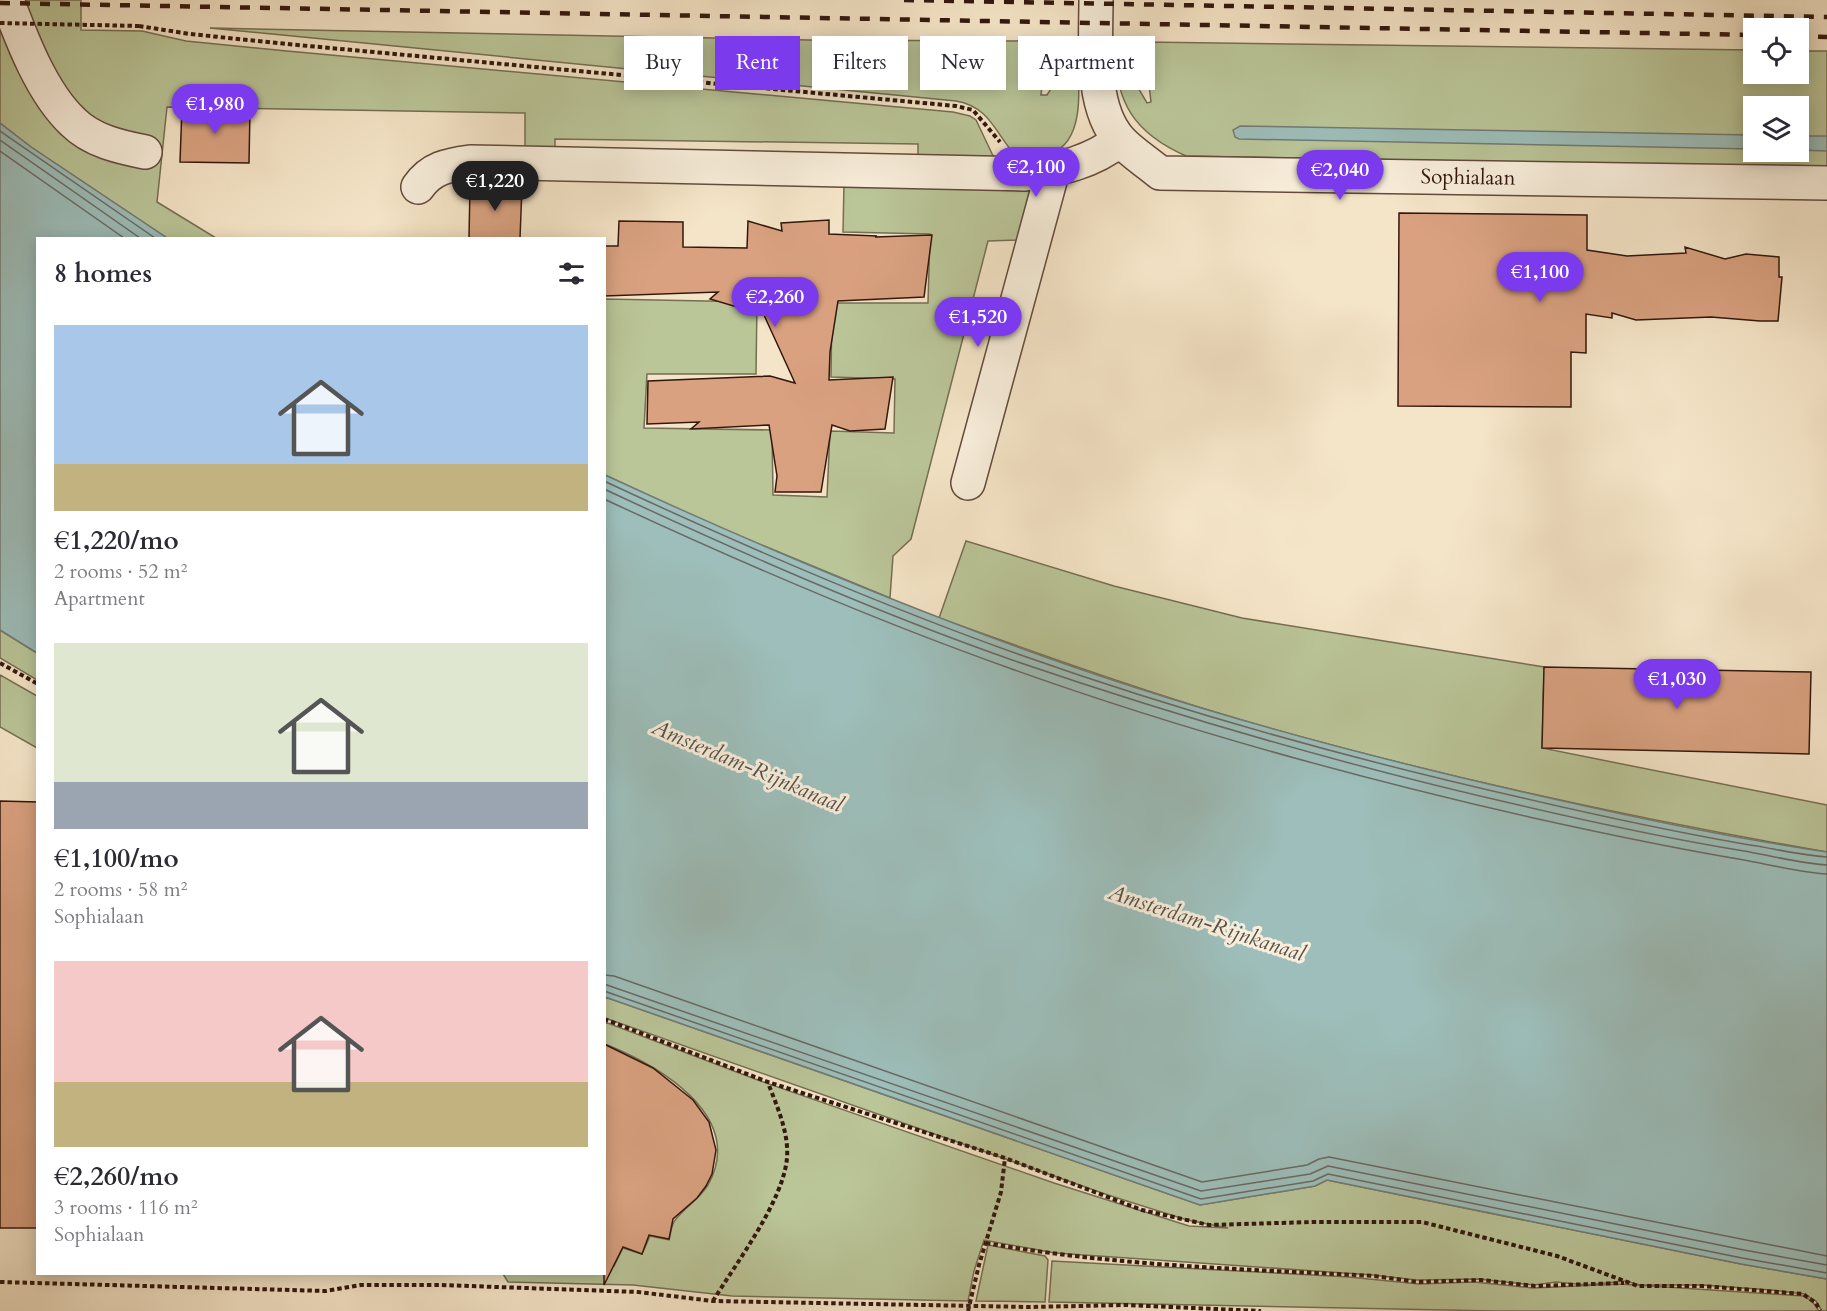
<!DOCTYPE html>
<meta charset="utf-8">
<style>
body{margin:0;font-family:Cardo,serif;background:#f2f2f3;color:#2b2b33;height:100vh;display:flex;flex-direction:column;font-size:22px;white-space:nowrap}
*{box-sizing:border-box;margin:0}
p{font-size:20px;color:#7c7c81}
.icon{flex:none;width:33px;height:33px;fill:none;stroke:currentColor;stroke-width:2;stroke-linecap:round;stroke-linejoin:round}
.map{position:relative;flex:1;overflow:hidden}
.sheet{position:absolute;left:36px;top:237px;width:570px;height:1038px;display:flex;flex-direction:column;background:#fff;border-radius:0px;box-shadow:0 3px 15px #0003}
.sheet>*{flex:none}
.guide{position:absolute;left:624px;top:36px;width:570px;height:54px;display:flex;gap:12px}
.buttons{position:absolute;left:1743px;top:18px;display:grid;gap:12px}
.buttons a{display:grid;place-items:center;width:66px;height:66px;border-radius:0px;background:#fff;box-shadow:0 3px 15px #0003;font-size:30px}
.price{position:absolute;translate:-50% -51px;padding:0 14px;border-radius:21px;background:#7c3aed;color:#fff;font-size:20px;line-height:39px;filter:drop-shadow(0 2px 3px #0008)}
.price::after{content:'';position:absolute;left:50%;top:36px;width:18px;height:14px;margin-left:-9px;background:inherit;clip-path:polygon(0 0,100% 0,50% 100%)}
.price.active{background:#222;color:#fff}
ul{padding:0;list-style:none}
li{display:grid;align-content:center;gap:12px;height:318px;padding:0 18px}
li span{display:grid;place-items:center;height:186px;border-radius:0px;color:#555}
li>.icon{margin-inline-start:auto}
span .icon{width:108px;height:108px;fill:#fffc;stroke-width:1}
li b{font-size:26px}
h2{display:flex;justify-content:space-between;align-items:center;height:72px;padding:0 18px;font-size:26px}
.pill{padding:0 21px;border-radius:0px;background:#fff;box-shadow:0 3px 15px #0003;font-size:21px;line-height:54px}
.pill.active{background:#7c3aed;color:#fff}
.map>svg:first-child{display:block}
.green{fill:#bac598;stroke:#766e52;stroke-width:1.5;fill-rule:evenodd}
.water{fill:#9dbeba;stroke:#727b75;stroke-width:1.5}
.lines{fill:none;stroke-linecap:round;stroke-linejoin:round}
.shore{stroke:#686a64;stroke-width:1.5}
.building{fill:#d9a180;stroke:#32170d;stroke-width:1.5}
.minor-casing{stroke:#634a3c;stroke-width:36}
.path{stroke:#32170d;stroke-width:4;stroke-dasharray:4.5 3;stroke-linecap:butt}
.minor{stroke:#f8eedb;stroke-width:33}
.rail{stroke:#32170d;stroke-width:4.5;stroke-dasharray:10 10;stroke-linecap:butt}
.path-bridge{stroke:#32170d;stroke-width:4;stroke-dasharray:4.5 3;stroke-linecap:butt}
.labels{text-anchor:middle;stroke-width:6;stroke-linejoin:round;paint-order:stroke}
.street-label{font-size:21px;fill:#32170d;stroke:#f8eedb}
.water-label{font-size:22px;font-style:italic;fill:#57514a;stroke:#f8eedb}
</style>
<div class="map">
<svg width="1827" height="1311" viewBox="0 0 1827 1311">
<rect width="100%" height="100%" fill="#f5e5c8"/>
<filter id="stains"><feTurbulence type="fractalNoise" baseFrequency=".00333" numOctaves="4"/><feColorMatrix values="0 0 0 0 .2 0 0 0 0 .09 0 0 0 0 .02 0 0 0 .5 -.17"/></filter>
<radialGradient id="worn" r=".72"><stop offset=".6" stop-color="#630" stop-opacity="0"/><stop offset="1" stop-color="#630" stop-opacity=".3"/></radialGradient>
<path class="green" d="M 0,0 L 81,0 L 81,30 L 142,31 L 186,41 L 287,51 L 953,112 L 970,116 L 976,120 L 995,160 L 918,159 L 918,144 L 555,139 L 555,153 L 525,151 L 525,113 L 167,107 L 157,202 L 216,238 L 167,238 L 31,147 L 0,123 Z
M 210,28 L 809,40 L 1047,41 L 1041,95 L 1047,95 L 1077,48 C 1078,77 1088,141 1051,153 C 1041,157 1029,157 1019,159 C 996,137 992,107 956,101 Z
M 1144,42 L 1753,50 L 1754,74 L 1798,74 L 1799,51 L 1827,51 L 1827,168 L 1186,156 C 1134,133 1116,103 1114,47 L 1147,103 L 1151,102 ZM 1754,106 L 1798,106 L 1798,152 L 1754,152 Z
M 844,183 L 1029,186 L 1032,197 L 1018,240 L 988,241 L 911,539 L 893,556 L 890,598 L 706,522 L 605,475 L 605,299 L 757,302 L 756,374 L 647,374 L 644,428 L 772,430 L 773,495 L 827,497 L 830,431 L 894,433 L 895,379 L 831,377 L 832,303 L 928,303 L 930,234 L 843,232 Z
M 966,541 L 1114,586 L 1242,618 L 1544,667 L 1542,748 L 1827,805 L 1827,852 C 1647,821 1470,783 1294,735 C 1174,702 1056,660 939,618 Z
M 0,630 L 37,653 L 37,680 L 0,658 Z
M 0,675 L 37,696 L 37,748 L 0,727 Z
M 605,997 L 1200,1205 L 1315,1186 L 1327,1180 L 1741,1264 L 1827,1279 L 1827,1311 L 1822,1311 L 1816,1301 L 1804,1294 L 1771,1290 L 1702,1285 L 1639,1285 L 1626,1281 L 1586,1285 L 1556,1282 L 1534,1285 L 1478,1279 L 1416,1280 L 1373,1275 L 1055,1253 L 984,1240 L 974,1271 L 968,1301 L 732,1296 L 633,1285 L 508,1282 L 503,1274 L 604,1274 L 605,1262 L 614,1266 L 623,1248 L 642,1254 L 650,1236 L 669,1240 C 671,1234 671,1224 676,1219 C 686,1207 699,1199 708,1185 C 747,1115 657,1065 605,1044 L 605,1022 L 755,1079 L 1054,1183 L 1189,1226 L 1228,1228 L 1187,1220 L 1108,1195 L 605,1018 Z
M 988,1245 L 1045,1256 L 1048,1260 L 1045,1302 L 976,1301 Z
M 1052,1261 L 1349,1277 L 1419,1284 L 1474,1282 L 1533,1288 L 1620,1284 L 1803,1296 L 1812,1301 L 1819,1311 L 1496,1311 L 1049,1302 Z"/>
<path class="water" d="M 0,123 L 31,147 L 167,238 L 38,238 L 37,653 L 0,630 Z
M 1240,126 L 1753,135 L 1754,149 L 1239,139 L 1235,137 L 1233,130 Z
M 1798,136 L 1827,136 L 1827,151 L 1799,150 Z
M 605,475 C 739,537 875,595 1015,646 C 1180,707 1352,753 1523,792 C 1624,815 1725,837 1827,852 L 1827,1279 L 1741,1264 L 1327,1180 L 1315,1186 L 1200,1205 L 605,997 Z"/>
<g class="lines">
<path class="shore" d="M 0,131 L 155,238
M 0,140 L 140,238
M 0,151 L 124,238
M 604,481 C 739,544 875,603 1015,653 C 1181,712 1351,759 1523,798 C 1596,815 1670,831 1744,844 C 1772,848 1799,855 1827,857
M 604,489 C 739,552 875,612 1015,661 C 1182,718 1351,767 1523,806 C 1596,823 1670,839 1744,851 C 1772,856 1799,863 1827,865
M 604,499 C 737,561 871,619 1009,668 C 1179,729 1354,777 1529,817 C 1601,833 1672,848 1744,860 C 1771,865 1800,872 1827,874
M 604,975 L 614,976 L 1202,1182 L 1307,1165 L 1319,1159 L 1329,1157 L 1827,1256
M 604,984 L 1201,1191 L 1310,1174 L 1328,1166 L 1744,1250 L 1827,1265
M 604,991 L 1201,1199 L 1313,1181 L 1328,1174 L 1742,1258 L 1827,1273"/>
</g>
<path class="building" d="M 182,107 L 250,109 L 249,163 L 180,162 Z
M 470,186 L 522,187 L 520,238 L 469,238 Z
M 1399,213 L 1587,215 L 1587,250 L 1627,256 L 1686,253 L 1685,247 L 1725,259 L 1746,254 L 1779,257 L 1779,277 L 1782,277 L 1778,321 L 1760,321 L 1711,317 L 1636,320 L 1612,313 L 1612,318 L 1586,314 L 1586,353 L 1571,352 L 1571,407 L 1398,406 Z
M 829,220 L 829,234 L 877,236 L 875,237 L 932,235 L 924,297 L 838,301 L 830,352 L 829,380 L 893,377 L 885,429 L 850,431 L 832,425 L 821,492 L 775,492 L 777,476 L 769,425 L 691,429 L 699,422 L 647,424 L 648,381 L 770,376 L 795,383 L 764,315 L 710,299 L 718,292 L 604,296 L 604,246 L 618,246 L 619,221 L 683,222 L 683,247 L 747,248 L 748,221 L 782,231 L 781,223 Z
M 1544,667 L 1811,672 L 1809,754 L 1542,748 Z
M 0,801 L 38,802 L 38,1228 L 0,1228 Z
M 604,1044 L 653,1068 L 693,1100 L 709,1122 L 716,1150 L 712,1174 L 706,1186 L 697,1198 L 673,1219 L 669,1239 L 649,1235 L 642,1254 L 623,1247 L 604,1285 Z"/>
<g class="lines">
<g class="minor-casing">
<path id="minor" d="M 7,0 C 22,40 42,93 73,122 C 92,141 120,147 145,152
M 1096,0 C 1096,41 1090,107 1120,140 C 1131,152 1147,162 1160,173 L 1827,183
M 418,187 C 431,168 448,165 470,162 L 1024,174 C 1059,170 1092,162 1120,140
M 968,483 L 1053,170"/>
</g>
<path class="path" d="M 139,26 L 190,34 L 287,44 L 956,106 L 973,110 L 1000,142
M 0,663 L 38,684
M 604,1019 L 768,1082 L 1005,1158 L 1142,1210 L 1209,1225 L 1313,1222 L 1422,1222 L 1557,1256 L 1638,1286 L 1702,1286 L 1803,1294 L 1816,1303 L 1820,1311
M 986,1243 C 1114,1266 1244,1269 1374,1276 L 1418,1282 L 1481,1280 L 1535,1286 L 1624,1283
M 0,1282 L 326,1291 L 361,1285 L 441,1285 L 638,1292 L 713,1301 L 1029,1307 L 1126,1305 L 1261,1311
M 713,1301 C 736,1263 783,1202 787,1158 C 789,1133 777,1106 768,1083
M 968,1311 L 979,1265 L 1001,1192 L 1005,1158"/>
<use href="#minor" class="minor"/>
<path class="rail" d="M 904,0 L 1827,17
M 0,3 L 1754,35
M 1798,36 L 1827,37"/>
<path class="path-bridge" d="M 0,23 L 139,26"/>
</g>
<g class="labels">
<g class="street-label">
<text transform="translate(1468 177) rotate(1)" y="7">Sophialaan</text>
</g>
<g class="water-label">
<text transform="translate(748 765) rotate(23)" y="8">Amsterdam-Rijnkanaal</text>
<text transform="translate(1207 922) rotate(18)" y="8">Amsterdam-Rijnkanaal</text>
</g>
</g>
<rect width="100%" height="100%" filter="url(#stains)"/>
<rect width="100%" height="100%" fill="url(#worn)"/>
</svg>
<div class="buttons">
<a><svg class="icon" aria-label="locate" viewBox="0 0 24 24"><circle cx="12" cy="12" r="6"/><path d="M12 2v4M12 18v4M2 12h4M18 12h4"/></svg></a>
<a><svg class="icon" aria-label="layers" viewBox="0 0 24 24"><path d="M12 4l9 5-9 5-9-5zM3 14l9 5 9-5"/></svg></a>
</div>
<b class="price" style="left:215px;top:135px">€1,980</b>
<b class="price" style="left:1036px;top:198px">€2,100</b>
<b class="price" style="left:1340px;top:201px">€2,040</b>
<b class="price active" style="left:495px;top:212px">€1,220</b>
<b class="price" style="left:1540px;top:303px">€1,100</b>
<b class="price" style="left:775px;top:328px">€2,260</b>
<b class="price" style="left:978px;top:348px">€1,520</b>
<b class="price" style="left:1677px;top:710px">€1,030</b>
<div class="guide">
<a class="pill">Buy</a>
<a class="pill active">Rent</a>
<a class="pill">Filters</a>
<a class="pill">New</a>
<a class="pill">Apartment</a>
</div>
<section class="sheet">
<h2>8 homes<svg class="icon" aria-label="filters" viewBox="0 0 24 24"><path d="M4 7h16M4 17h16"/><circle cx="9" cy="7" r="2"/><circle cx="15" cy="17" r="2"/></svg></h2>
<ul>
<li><span style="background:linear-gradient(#a9c7e8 75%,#c2b280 0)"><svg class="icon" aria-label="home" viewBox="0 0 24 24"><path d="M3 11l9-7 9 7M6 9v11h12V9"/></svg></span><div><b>€1,220/mo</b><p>2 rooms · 52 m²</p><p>Apartment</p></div></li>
<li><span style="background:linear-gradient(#dfe7d0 75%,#9aa5b1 0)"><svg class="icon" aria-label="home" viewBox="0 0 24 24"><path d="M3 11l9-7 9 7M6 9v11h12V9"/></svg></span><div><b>€1,100/mo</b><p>2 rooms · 58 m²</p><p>Sophialaan</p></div></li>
<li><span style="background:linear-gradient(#f6c9c9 65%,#c2b280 0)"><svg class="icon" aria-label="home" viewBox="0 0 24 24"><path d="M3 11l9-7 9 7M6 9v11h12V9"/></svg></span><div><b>€2,260/mo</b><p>3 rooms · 116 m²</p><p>Sophialaan</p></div></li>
</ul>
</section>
</div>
